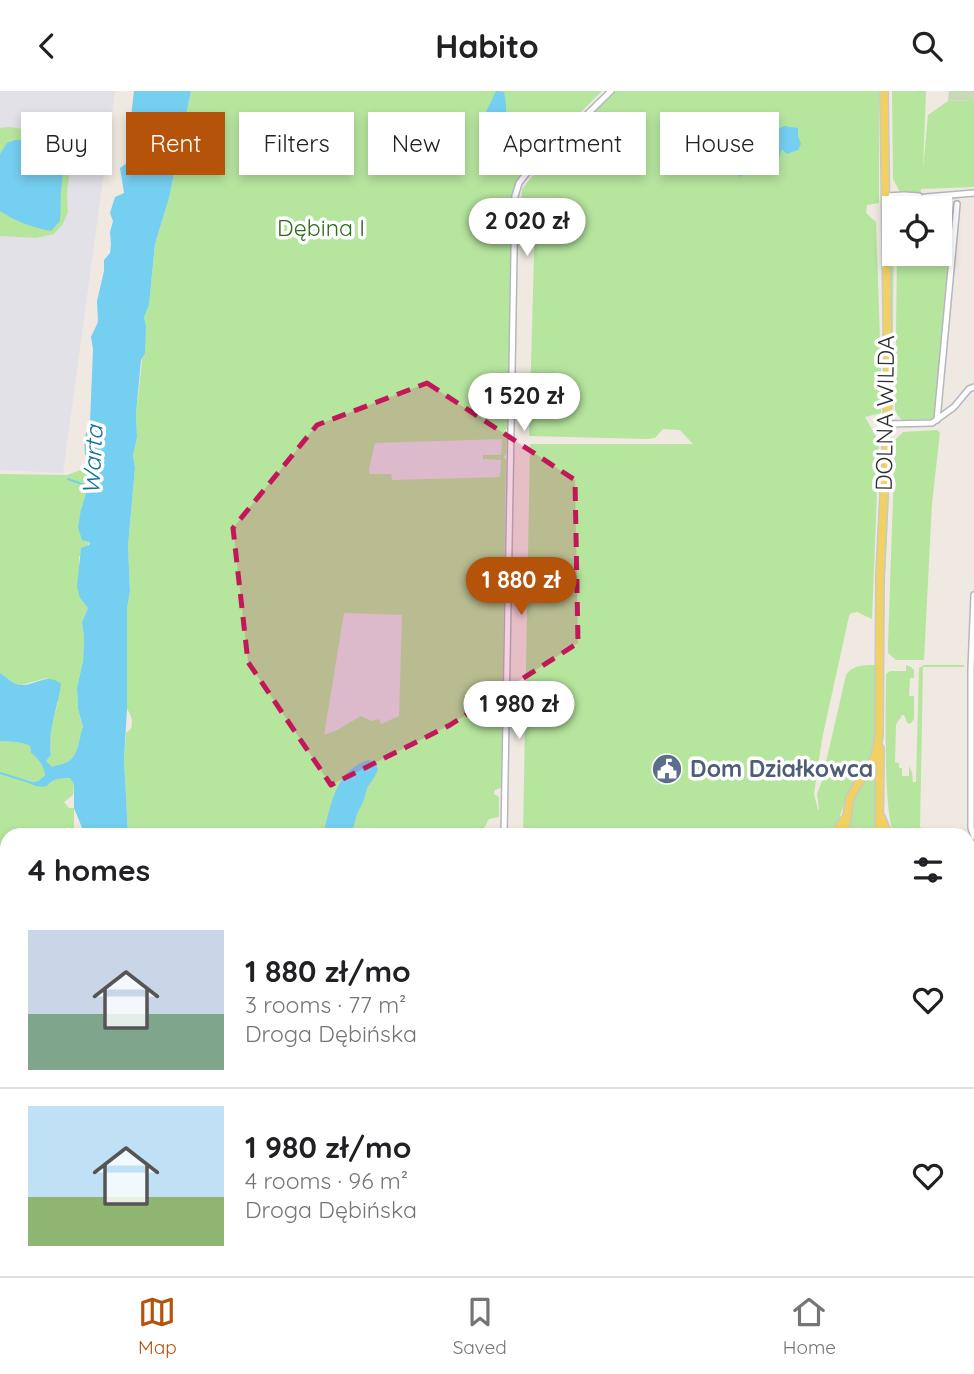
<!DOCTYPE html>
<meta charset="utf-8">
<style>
body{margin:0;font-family:Quicksand,sans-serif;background:#f6f6f6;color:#202124;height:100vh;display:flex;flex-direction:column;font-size:26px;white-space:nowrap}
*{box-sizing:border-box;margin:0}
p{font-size:23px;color:#757577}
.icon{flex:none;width:38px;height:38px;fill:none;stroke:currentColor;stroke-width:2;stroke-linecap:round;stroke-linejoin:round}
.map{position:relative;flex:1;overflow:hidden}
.details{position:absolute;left:0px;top:737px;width:975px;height:450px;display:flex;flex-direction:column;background:#fff;border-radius:21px 21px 0 0;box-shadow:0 4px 10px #0003}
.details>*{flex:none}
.hud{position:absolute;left:21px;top:21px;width:933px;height:63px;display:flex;gap:14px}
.tools{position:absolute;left:882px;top:105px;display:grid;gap:14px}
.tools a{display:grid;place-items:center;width:70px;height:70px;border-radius:0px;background:#fff;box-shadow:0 4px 10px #0003;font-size:35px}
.price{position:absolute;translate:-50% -60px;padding:0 16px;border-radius:24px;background:#fff;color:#222;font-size:23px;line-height:46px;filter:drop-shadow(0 2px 4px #0008)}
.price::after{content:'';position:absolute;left:50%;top:42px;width:21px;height:16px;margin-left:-10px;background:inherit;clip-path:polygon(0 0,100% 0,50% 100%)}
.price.active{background:#b45309;color:#fff}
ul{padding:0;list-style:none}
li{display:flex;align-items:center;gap:21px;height:175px;padding:0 28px}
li+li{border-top:2px solid #e0e0e0}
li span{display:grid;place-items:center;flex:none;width:196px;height:140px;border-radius:0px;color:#555}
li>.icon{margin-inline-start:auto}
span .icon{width:84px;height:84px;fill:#fffc;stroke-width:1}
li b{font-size:30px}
h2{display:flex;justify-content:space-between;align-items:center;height:84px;padding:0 28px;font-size:30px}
.pill{padding:0 24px;border-radius:0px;background:#fff;box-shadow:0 4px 10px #0003;font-size:24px;line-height:63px}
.pill.active{background:#b45309;color:#fff}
header{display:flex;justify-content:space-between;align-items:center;height:91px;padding:0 28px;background:#fff;font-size:32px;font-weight:700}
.menu{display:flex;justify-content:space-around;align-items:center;height:98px;border-top:2px solid #e0e0e0;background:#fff;font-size:19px;color:#757577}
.menu a{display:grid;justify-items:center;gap:4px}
.menu .active{color:#b45309}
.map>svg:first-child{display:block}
.industrial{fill:#e3e1e8}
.green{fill:#b6e59e;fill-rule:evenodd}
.cemetery{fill:#c8d9b8}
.pitch{fill:#c9ec9a}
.water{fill:#75cff0}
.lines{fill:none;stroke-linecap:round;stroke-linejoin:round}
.stream{stroke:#75cff0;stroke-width:2}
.minor-casing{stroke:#b4b7c1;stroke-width:8}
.major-casing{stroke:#c9c9c9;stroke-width:10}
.minor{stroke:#fff;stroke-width:5}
.major{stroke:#f2d163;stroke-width:7}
.tram{stroke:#a3a6b8;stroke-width:2}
.marked{fill:#c2185b;fill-opacity:0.2;stroke:#c2185b;stroke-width:5;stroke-dasharray:14 9;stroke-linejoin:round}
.labels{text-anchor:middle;stroke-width:7;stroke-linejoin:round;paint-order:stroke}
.park-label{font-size:23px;fill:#2c6e1b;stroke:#fff}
.street-label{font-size:23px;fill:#2e2e2e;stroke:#fff}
.service-label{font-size:23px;font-weight:bold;fill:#4e5e75;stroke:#fff;text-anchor:start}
.water-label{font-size:24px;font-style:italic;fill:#0d6fa3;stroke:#fff}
</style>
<header><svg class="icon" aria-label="back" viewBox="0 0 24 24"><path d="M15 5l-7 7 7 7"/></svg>Habito<svg class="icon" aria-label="search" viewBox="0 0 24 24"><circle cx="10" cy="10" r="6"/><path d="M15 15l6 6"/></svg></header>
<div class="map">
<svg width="974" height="1185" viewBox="0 0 974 1185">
<rect width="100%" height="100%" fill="#efe9e1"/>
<path class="industrial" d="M 0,0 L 115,0 L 63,382 L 0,379 Z
M 502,347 L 502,365 L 483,364 L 483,368 L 501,369 L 501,386 L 391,389 L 371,383 L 369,378 L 374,352 Z
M 344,522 L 402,524 L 399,625 L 381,633 L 379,628 L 339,638 L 323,644 Z"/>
<path class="green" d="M 191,0 L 602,0 L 528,73 L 513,104 L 509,314 L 507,315 L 507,338 L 504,340 L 504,343 L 507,345 L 506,364 L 504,365 L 506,369 L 502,639 L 503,696 L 495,699 L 494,703 L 499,706 L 499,726 L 489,728 L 482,741 L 479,744 L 128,744 L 124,668 L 126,642 L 131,638 C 133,630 132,625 127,618 L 127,518 L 130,500 L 128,455 L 135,377 L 133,365 L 137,346 L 136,323 L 146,235 L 144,226 L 149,214 L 155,153 L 169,107 ZM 502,348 L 501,364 L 483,364 L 483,368 L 501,369 L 500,386 L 392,389 L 391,383 L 370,383 L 369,378 L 375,352 ZM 344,522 L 402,524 L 399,625 L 381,633 L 379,628 L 372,630 L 361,625 L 339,638 L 324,644 Z
M 616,0 L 879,0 L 879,112 L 867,114 L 866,122 L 876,131 L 881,277 L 881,322 L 865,326 L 879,351 L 872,528 L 857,521 L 851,522 L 849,525 L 822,648 L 814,703 L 818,719 L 819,718 L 817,703 L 821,693 L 846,584 C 852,574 865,574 876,574 L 876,644 L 874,657 L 865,678 L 848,702 L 834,742 L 832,740 L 827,744 L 523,744 L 530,353 L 693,353 L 680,339 L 663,338 L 655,347 L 647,348 L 529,345 L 535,130 L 528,130 L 521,125 L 522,98 L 544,71 ZM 784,35 L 758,71 L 752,71 L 773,40 Z
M 892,0 L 926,0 L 923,78 L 928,24 L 948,10 L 974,9 L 974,96 L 921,98 L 920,102 L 900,101 L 893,88 Z
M 9,36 L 46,41 L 62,54 L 71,68 L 67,103 L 68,121 L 63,133 L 54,143 L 36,147 L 0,145 L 0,37 Z
M 950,114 L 950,117 L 954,119 L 942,232 L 945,233 L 934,326 L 932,328 L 902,329 L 895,321 L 897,163 L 940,163 L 940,117 L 924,117 L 924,115 Z
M 891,131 L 894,132 L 892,330 L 891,329 L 890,207 Z
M 892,336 L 885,490 L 883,569 L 882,487 L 890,338 Z
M 937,339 L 940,342 L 932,412 L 924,569 L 896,569 L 888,562 L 888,553 L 895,349 L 903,341 Z
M 86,377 L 89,391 L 81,419 L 90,451 L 79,466 L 80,507 L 88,517 L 82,531 L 84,547 L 83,570 L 77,597 L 78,618 L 83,637 C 79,646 79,663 69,670 C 64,673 57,674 52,677 L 46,670 L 51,664 C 48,646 52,629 58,612 L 47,587 L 21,594 L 14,592 L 0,582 L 0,383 L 67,384 Z
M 906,574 L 911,576 L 914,579 L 914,587 L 910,587 L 909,605 L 914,605 L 914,628 L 911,632 L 908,633 L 904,624 L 902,624 L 896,634 L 895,671 L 899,672 L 899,677 L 902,677 L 902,685 L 909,685 L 909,675 L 912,681 L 913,691 L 916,691 L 919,577 L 924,574 L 964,574 L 964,576 L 923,576 L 920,736 L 938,744 L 898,744 C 897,743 895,742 894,741 C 883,726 886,608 886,583 L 890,580 L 906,580 Z
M 0,650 C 10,651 22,650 30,655 L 31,662 C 38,667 45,676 46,685 L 38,690 L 31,692 L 50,691 L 58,687 L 70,687 L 74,692 L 73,704 L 64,711 L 69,717 L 74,717 L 74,744 L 7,744 L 7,762 L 0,759 Z
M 876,673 L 876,741 L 851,743 L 847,742 L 853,706 Z
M 974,955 L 974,998 L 970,999 L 974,1033 L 968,1033 L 968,956 Z
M 0,999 L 4,1000 C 10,1012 8,1022 0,1031 Z
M 7,1030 L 5,1032 L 4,1045 L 7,1045 C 7,1057 10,1070 0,1077 L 0,1036 L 4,1031 Z
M 0,1134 L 7,1149 L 7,1180 L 19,1180 L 18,1185 L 0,1185 L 0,1175 L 2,1175 L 0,1171 Z
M 22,1180 L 128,1180 L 128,1185 L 20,1185 Z
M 171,1180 L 304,1180 L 304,1185 L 170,1185 Z
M 308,1180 L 495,1180 L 495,1185 L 307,1185 Z
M 511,1180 L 869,1180 L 869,1182 L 835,1180 L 834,1185 L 511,1185 Z"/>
<path class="cemetery" d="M 949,0 L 974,0 L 974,9 L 948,10 Z"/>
<path class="pitch" d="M 0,829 L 7,829 L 7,990 L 0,970 L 0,942 L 4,925 L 0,905 Z
M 26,1180 L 93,1180 L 93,1185 L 30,1185 Z"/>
<path class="water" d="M 134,0 L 191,0 L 169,107 L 155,153 L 149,214 L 144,226 L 146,235 L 145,262 L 141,269 L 136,323 L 137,346 L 133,365 L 135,377 L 128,455 L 130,500 L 127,518 L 127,618 L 124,668 L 128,744 L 85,744 L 74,717 L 74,693 L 70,687 C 61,687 53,687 47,695 C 41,696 35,696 30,692 L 38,690 L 45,685 C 45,676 38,667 31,662 L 30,655 C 22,650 9,651 0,650 L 0,582 C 6,585 13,594 21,594 C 36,595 46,581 61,593 C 58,617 47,639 51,664 L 46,670 L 52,676 C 57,674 64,673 69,670 C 79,663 79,646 83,636 L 78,618 L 77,597 L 83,570 L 84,547 L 82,531 L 88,517 L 80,507 L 77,496 L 81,457 L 89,454 L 90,451 L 82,449 L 78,436 L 81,419 L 89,391 L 86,377 L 84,348 L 90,332 L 93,258 L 91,246 L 98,231 L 97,210 L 104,180 L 104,169 L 110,162 L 111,153 L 110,141 L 113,130 L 110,122 L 115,106 L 124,102 L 120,77 L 130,70 L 134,57 L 129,50 L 138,43 L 141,38 L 131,26 Z
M 496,0 L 504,1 C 508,21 508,42 489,55 L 482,55 C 473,39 490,15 496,0 Z
M 784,35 L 798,37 L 798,45 L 801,53 L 798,59 L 787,63 L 782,58 L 779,67 L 766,74 L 758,71 L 752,71 L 741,86 L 730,77 L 726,65 L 766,40 L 773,40 Z
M 15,49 C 49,51 66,51 62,91 C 60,104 61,117 60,130 L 51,140 C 32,136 16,131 0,120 L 0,63 L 7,52 Z
M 368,669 L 376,671 L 378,679 L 375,685 L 367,697 L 364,709 L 357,723 L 351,744 L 323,744 C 331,714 335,680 368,669 Z
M 128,1180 L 165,1180 L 165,1185 L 128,1185 Z"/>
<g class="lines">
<path class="stream" d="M 68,388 L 85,394
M 0,682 L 32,692"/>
<g class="minor-casing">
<path id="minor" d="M 886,105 L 904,104 L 919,105
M 886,112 L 899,112 L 926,106 L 974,102
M 937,329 L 957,113
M 888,333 L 932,332 L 954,316 L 969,298 L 974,296
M 504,744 L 515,105 L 519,92 L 526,83 L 611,0
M 974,746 L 971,737 L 971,578 L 974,504
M 973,798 L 974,810
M 968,890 L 974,890
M 0,996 L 5,994
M 968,1057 L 974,1057
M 968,1127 L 974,1127
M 872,1180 L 873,1185
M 497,1185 L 497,1180"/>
</g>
<g class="major-casing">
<path id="major" d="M 881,726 L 886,738 L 891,744
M 835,744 L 843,729
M 844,744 L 850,706 L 874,668 L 877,657 L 879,644 L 880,484 L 886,363 L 888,296 L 884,0
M 879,744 L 880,657
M 968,757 L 974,757
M 968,763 L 974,763
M 968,778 L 974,778
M 0,786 L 7,786
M 968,786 L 974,785
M 0,801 L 7,801"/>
</g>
<use href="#minor" class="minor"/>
<use href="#major" class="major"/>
<path class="tram" d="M 968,768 L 974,768
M 0,796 L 7,796"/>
</g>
<path class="marked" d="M 427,292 L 575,389 L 578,552 L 450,634 L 331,694 L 248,571 L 233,437 L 317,334 Z"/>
<defs>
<g id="civic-disc" transform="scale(1.575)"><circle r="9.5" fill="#5c6f8a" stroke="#fff"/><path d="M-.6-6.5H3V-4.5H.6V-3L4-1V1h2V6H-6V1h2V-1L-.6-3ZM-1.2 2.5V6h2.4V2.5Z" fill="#fff"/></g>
</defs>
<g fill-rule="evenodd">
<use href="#civic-disc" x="667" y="678"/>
</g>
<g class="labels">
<g class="park-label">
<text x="321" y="145">Dębina I</text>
</g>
<g class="street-label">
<text transform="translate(885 322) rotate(-89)" y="8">DOLNA WILDA</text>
</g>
<g class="service-label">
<text x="690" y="686">Dom Działkowca</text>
</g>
<g class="water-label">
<text transform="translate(93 369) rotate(-87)" y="8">Warta</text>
</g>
</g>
</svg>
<div class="tools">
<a><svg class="icon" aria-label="locate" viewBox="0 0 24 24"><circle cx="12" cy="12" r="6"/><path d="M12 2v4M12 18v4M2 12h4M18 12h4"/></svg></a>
</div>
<b class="price" style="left:527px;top:167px">2 020 zł</b>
<b class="price" style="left:524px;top:342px">1 520 zł</b>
<b class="price active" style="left:521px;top:526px">1 880 zł</b>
<b class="price" style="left:519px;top:650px">1 980 zł</b>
<div class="hud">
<a class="pill">Buy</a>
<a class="pill active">Rent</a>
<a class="pill">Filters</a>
<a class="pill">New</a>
<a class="pill">Apartment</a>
<a class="pill">House</a>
</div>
<section class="details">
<h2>4 homes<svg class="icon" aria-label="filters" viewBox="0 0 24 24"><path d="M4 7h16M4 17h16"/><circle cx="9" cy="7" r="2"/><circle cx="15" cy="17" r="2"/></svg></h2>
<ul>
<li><span style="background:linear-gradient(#c9d6e8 60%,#7fa58c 0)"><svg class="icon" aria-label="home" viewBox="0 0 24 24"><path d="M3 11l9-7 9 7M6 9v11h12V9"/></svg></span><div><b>1 880 zł/mo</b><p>3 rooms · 77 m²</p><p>Droga Dębińska</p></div><svg class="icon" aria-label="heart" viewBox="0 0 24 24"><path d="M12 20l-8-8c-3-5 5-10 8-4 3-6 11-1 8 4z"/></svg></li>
<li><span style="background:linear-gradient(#bfe0f5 65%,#8fb573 0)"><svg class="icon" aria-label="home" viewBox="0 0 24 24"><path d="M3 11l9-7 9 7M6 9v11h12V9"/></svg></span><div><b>1 980 zł/mo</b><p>4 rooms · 96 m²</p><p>Droga Dębińska</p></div><svg class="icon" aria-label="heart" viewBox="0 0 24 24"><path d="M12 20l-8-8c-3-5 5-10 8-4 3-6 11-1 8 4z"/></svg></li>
</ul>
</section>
</div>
<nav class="menu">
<a class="active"><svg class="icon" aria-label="map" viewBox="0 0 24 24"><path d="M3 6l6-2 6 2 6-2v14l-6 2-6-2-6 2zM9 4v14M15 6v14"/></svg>Map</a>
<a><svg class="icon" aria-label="saved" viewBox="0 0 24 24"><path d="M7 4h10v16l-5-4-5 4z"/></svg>Saved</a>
<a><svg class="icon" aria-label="home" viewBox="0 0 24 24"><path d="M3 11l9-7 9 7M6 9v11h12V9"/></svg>Home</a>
</nav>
